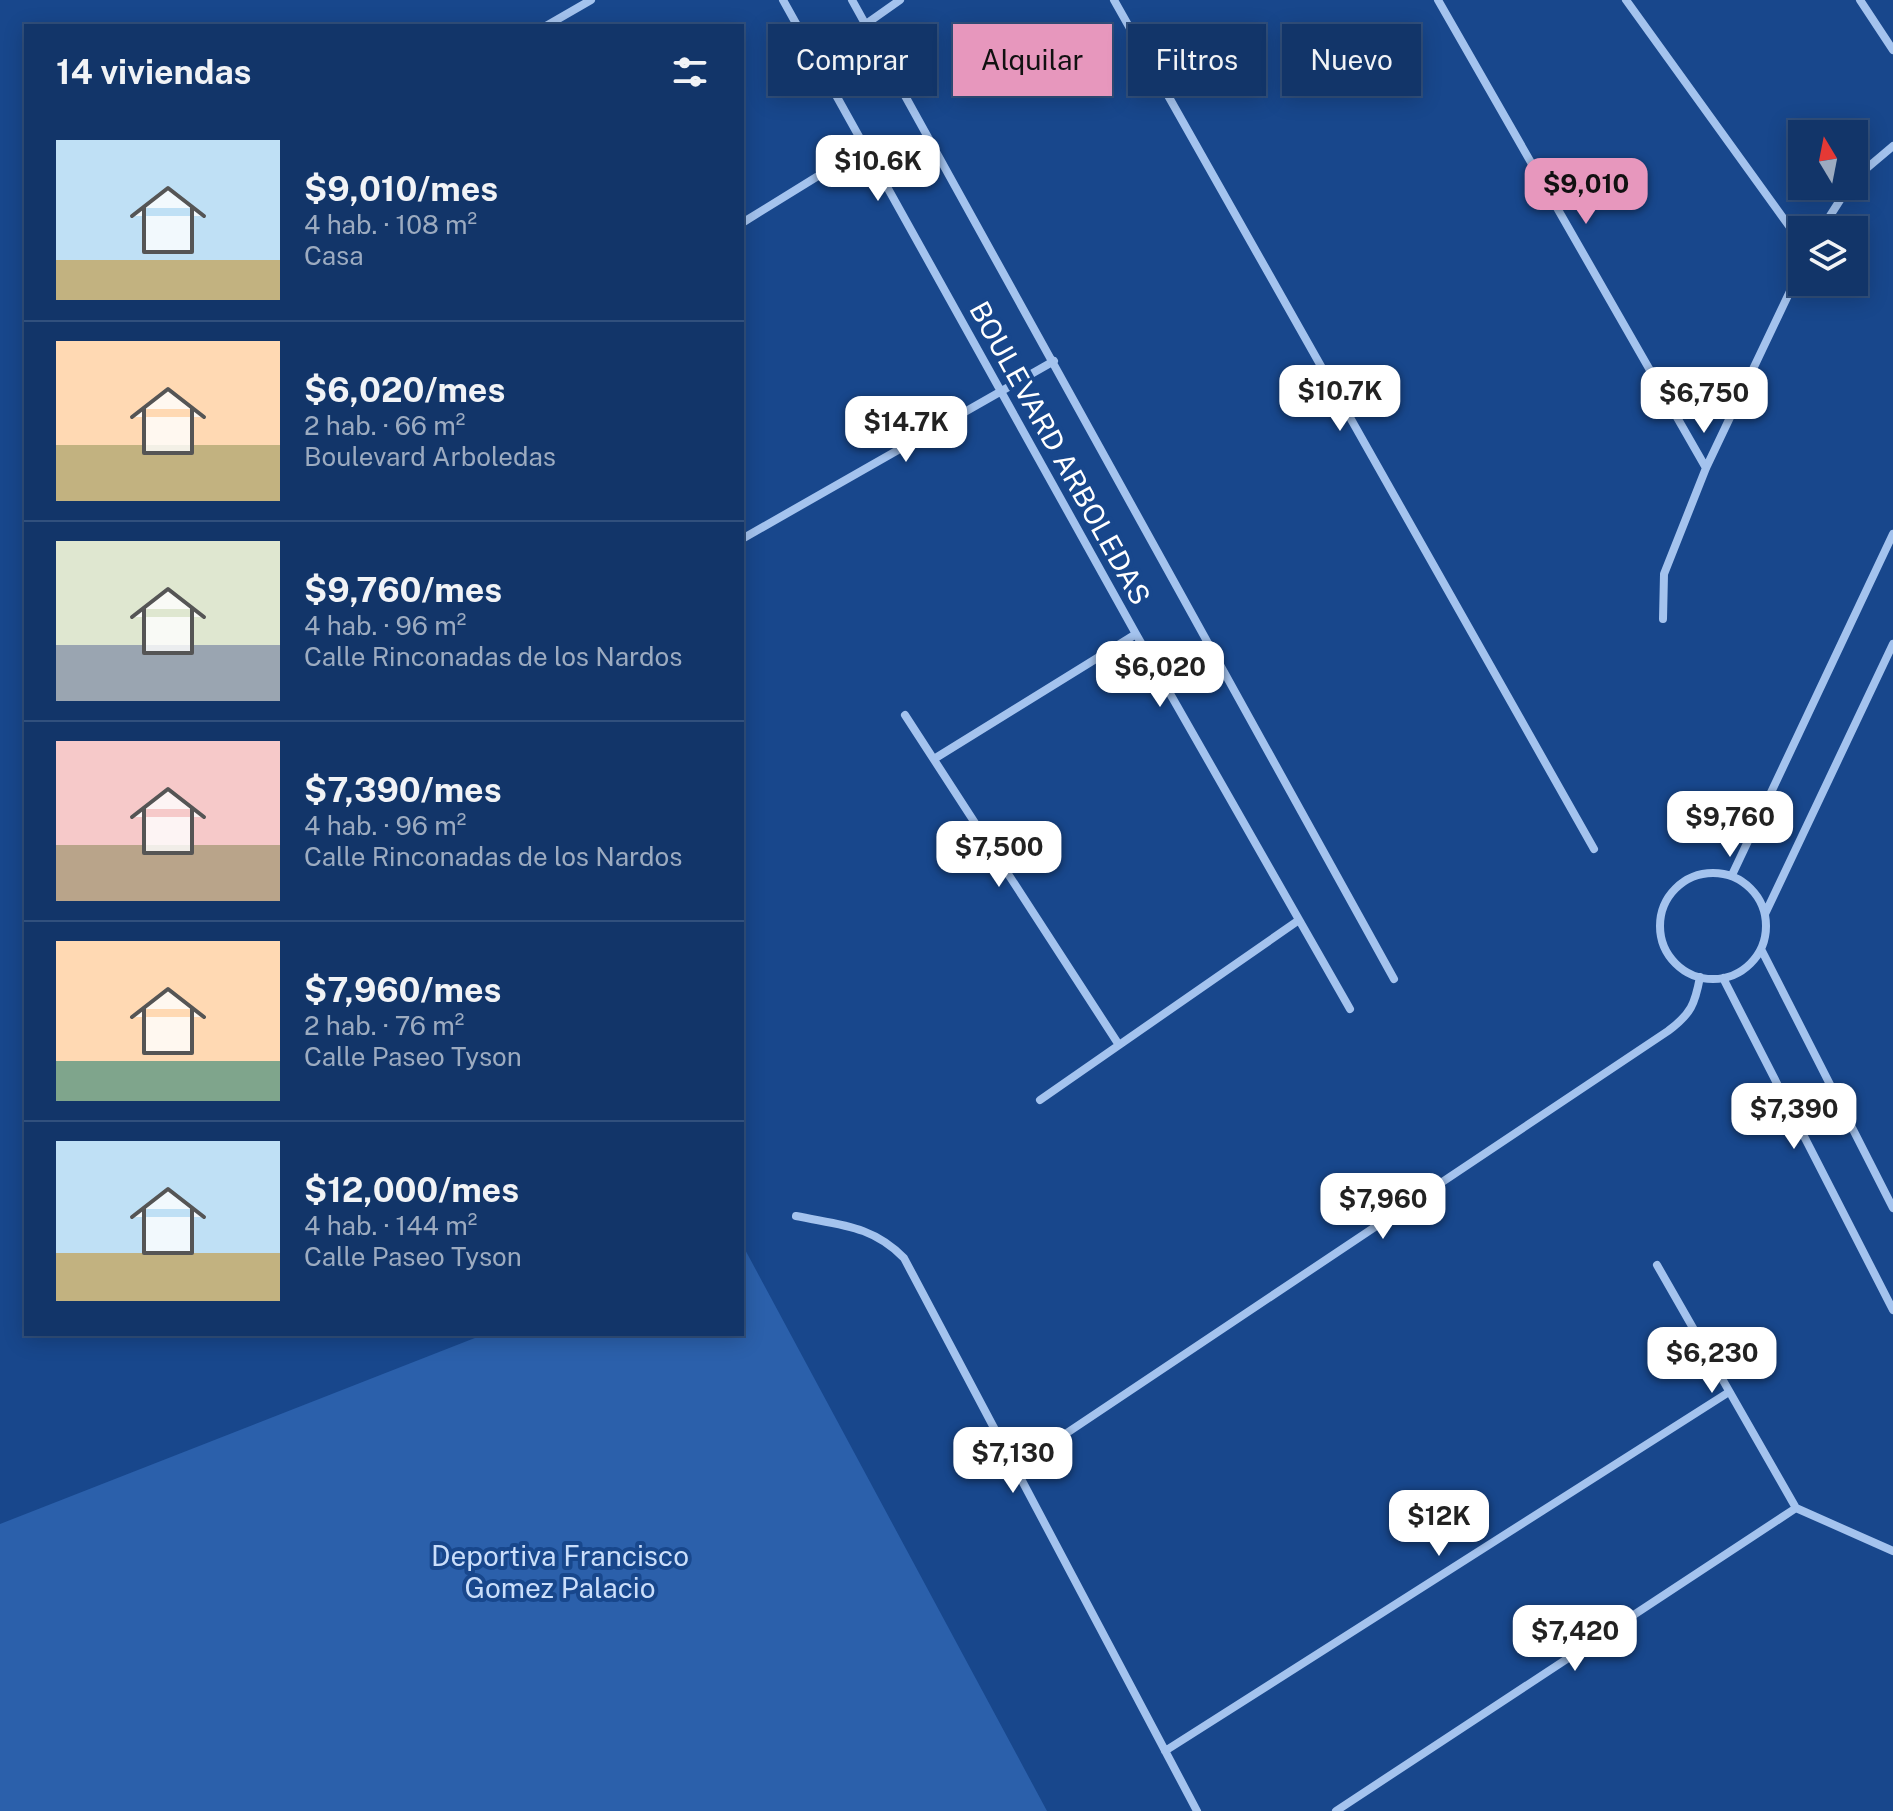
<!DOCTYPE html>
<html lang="es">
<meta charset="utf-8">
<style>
body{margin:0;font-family:"Public Sans",sans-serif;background:#1b3d6f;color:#f1f3f6;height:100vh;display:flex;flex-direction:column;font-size:30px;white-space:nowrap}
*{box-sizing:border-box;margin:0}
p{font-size:26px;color:#9cabc0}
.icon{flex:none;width:44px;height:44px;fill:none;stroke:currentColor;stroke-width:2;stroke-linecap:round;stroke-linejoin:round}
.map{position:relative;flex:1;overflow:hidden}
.drawer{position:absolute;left:24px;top:24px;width:720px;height:1312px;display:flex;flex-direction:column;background:#123569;border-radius:0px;box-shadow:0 4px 20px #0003,0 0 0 2px #31507d}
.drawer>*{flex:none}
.guide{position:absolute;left:768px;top:24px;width:760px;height:72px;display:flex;gap:16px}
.needle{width:52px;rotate:350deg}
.controls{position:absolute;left:1788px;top:120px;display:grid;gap:16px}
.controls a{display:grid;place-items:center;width:80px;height:80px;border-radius:0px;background:#123569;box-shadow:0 4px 20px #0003,0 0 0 2px #31507d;font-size:40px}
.price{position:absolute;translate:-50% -68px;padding:0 18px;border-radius:16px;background:#fff;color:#222;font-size:26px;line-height:52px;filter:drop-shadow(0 2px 4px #0008)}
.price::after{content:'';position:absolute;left:50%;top:48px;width:24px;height:18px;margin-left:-12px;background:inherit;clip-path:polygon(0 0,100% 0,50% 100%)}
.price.current{background:#e797bd;color:#111}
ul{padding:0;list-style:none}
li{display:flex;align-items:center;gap:24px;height:200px;padding:0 32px}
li+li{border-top:2px solid #31507d}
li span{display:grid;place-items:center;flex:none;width:224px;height:160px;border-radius:0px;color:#555}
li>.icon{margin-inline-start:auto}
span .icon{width:96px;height:96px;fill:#fffc;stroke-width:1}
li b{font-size:34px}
h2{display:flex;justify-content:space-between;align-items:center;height:96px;padding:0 32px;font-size:34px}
.pill{padding:0 28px;border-radius:0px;background:#123569;box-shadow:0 4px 20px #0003,0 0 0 2px #31507d;font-size:28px;line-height:72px}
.pill.current{background:#e797bd;color:#111}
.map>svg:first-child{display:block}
.green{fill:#2b60ab}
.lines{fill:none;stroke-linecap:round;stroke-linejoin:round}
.street{stroke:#a4c3ee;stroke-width:8}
.labels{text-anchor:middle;stroke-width:8;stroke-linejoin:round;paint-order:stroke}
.street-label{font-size:28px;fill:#fff;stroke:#18478c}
.park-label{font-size:28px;fill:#cadefa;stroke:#18478c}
</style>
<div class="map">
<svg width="1893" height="1811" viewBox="0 0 1893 1811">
<rect width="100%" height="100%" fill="#18478c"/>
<path class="green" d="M 742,1244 L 1047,1811 L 0,1811 L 0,1524 L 485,1334 L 742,1334 Z"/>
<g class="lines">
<path class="street" d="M 783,0 L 1136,634 L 1350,1009
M 852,0 L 1394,979
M 1114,0 L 1594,849
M 1438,0 L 1706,468
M 1626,0 L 1802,244
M 1860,0 L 1893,50
M 866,24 L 900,0
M 546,26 L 591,0
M 1854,179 L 1893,146
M 742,223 L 865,147
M 1821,230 L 1849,186
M 742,539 L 1054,361
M 1663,619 L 1664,574 L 1706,468 L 1802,266
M 905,715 L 1119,1045
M 934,759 L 1136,634
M1660 926a53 53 0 1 1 106 0a53 53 0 1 1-106 0Z
M 1732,875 L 1893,534
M 1765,914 L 1893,644
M 1761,949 L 1893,1208
M 1723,978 L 1893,1310
M 1040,1100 L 1299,920
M 796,1216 C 839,1225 872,1225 904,1258 L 1197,1811
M 1657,1265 L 1796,1508 L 1893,1551
M 1016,1467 L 1668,1031 C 1691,1014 1695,1004 1700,977
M 1165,1751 L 1729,1392
M 1336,1811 L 1796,1508"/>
</g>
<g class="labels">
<g class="street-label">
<text transform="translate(1060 453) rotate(61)" y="10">BOULEVARD ARBOLEDAS</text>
</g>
<g class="park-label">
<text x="560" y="1566">Deportiva Francisco<tspan x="560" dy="32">Gomez Palacio</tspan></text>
</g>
</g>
</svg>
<div class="controls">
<a><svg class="needle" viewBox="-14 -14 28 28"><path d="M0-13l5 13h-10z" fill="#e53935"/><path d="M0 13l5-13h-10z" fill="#9cabc0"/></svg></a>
<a><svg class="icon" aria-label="layers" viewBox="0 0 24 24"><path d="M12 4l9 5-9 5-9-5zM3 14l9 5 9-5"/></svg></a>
</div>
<b class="price" style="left:878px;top:203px">$10.6K</b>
<b class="price current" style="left:1586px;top:226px">$9,010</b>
<b class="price" style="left:1340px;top:433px">$10.7K</b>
<b class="price" style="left:1704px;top:435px">$6,750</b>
<b class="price" style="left:906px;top:464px">$14.7K</b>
<b class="price" style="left:1160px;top:709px">$6,020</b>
<b class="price" style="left:1730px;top:859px">$9,760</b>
<b class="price" style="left:999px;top:889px">$7,500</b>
<b class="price" style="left:1794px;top:1151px">$7,390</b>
<b class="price" style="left:1383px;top:1241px">$7,960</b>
<b class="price" style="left:1712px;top:1395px">$6,230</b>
<b class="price" style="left:1013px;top:1495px">$7,130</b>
<b class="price" style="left:1439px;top:1558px">$12K</b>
<b class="price" style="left:1575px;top:1673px">$7,420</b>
<div class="guide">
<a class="pill">Comprar</a>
<a class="pill current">Alquilar</a>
<a class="pill">Filtros</a>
<a class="pill">Nuevo</a>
</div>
<section class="drawer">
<h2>14 viviendas<svg class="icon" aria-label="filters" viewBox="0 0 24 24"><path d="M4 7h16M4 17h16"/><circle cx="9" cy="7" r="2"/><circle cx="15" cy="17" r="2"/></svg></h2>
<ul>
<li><span style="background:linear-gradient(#bfe0f5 75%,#c2b280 0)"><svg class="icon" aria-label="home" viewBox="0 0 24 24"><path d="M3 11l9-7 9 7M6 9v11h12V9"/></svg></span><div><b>$9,010/mes</b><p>4 hab. · 108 m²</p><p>Casa</p></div></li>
<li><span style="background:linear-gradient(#ffd9b3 65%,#c2b280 0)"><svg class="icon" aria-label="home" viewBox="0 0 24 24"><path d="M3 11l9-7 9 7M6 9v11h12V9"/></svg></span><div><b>$6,020/mes</b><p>2 hab. · 66 m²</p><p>Boulevard Arboledas</p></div></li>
<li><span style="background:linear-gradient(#dfe7d0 65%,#9aa5b1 0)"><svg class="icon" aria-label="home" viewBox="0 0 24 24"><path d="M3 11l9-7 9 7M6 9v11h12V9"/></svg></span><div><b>$9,760/mes</b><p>4 hab. · 96 m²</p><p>Calle Rinconadas de los Nardos</p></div></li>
<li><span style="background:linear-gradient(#f6c9c9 65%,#b9a48a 0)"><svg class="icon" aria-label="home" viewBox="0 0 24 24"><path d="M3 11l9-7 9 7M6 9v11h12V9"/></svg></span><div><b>$7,390/mes</b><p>4 hab. · 96 m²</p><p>Calle Rinconadas de los Nardos</p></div></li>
<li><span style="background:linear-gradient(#ffd9b3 75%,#7fa58c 0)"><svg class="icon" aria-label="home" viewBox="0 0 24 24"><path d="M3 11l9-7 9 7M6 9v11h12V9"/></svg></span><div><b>$7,960/mes</b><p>2 hab. · 76 m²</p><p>Calle Paseo Tyson</p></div></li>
<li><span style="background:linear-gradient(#bfe0f5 70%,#c2b280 0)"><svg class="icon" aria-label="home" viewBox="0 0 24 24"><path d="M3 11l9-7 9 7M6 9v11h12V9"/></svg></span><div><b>$12,000/mes</b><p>4 hab. · 144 m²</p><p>Calle Paseo Tyson</p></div></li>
</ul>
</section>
</div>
